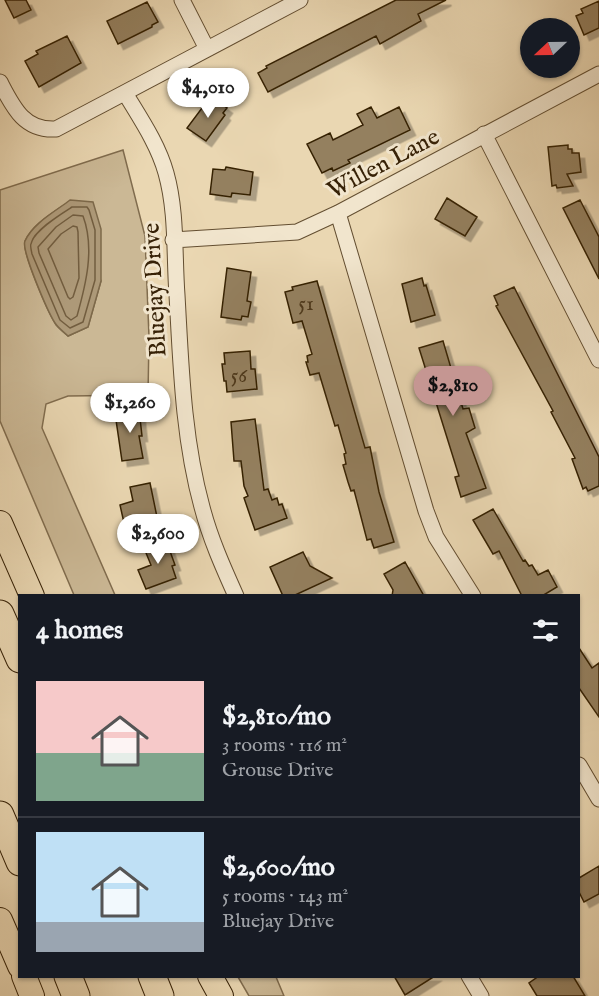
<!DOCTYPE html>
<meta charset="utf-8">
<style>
body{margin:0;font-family:"IM FELL English",serif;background:#242831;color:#f1f3f6;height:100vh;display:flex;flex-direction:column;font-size:22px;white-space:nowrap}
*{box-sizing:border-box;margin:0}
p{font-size:20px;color:#9ea1a6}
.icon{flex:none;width:33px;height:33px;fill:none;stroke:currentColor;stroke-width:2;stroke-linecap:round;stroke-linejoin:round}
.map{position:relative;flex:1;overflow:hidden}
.drawer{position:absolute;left:18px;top:594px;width:562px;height:384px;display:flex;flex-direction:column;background:#171b24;border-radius:0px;box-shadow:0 2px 4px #0004}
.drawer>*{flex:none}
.needle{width:39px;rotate:248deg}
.controls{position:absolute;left:520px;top:18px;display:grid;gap:12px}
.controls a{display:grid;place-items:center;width:60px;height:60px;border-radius:50%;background:#171b24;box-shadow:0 2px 4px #0004;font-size:30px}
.price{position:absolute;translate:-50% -51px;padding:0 14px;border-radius:21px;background:#fff;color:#222;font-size:20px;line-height:39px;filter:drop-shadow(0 2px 3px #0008)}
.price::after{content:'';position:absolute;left:50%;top:36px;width:18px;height:14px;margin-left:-9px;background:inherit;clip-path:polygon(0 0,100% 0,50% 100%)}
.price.current{background:#c59692;color:#111}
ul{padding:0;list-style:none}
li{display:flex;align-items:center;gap:18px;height:150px;padding:0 18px}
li+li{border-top:2px solid #363941}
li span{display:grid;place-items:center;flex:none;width:168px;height:120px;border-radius:0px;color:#555}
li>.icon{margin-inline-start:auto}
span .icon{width:72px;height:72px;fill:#fffc;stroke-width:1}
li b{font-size:26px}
h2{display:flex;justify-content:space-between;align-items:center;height:72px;padding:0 18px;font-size:26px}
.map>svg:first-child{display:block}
.green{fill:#cbb895;stroke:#806c4e;stroke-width:1.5;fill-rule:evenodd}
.water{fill:#ad9978;stroke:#7d694a;stroke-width:1.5}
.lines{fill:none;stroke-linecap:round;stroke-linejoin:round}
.shore{stroke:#725d3f;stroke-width:1.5}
.building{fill:#94805f;stroke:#362106;stroke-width:1.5;filter:url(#shadow)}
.minor-casing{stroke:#634e31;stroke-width:17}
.trunk-casing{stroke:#362106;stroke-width:26}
.motorway-casing{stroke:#362106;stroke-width:29}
.minor{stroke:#f1e5cd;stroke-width:15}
.trunk{stroke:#ead7b2;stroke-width:24}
.motorway{stroke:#ead7b2;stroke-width:27}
.labels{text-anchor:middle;stroke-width:6;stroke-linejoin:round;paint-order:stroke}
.number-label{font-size:21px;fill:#4e391c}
.street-label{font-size:24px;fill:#362106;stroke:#f1e5cd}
</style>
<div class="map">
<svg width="599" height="996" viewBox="0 0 599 996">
<defs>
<filter id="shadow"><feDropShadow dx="5.5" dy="5.5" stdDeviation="0" flood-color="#0004"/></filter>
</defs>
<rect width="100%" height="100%" fill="#ead7b2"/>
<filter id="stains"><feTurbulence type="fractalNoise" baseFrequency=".00333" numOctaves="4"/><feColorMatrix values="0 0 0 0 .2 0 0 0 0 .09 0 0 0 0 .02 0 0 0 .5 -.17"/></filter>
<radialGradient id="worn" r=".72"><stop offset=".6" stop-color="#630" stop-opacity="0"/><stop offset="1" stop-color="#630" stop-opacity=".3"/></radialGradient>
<path class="green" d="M 123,150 L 145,236 L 149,337 L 148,395 L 68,396 L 46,404 L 42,428 L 115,595 L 74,595 L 0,421 L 0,190 ZM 70,201 L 101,281 L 88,327 L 68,336 C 64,332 58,328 55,323 C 48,312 21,251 25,241 C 33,223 56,211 70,201 Z
M 238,977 L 276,977 L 284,996 L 249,996 Z"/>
<path class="water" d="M 70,200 L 93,202 L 101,229 L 101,281 L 88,327 L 68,336 C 64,332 58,328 55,323 C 48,312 21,250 25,241 C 33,223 56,211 70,200 Z"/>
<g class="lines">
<path class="shore" d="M 72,207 L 87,207 L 89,210 L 95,230 L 95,280 L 83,322 L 70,328 L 60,320 L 32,254 C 32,254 30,245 31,244 C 33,231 61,214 72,207 Z
M 73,215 L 83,216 C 95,248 86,284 77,316 L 71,320 L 66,316 L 39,253 L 38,247 L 56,227 Z
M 73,226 L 77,227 L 78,232 L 79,278 L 73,297 L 70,299 L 68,297 L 48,249 L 61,234 Z"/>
</g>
<path class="building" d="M 5,0 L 26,0 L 31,10 L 14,18 Z
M 396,0 L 446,0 L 418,14 L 421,21 L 380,44 L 376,36 L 268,92 L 258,73 L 267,68 L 266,66 Z
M 599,1 L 599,28 L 584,35 L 576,16 L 583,13 L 581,9 Z
M 147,2 L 158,22 L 152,25 L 152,27 L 118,44 L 107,21 Z
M 67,36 L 81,63 L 39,87 L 25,61 L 38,54 L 36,51 Z
M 211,96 L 227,108 L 223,113 L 225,115 L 206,141 L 187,128 Z
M 371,107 L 377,118 L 399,107 L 410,130 L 348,160 L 350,163 L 333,171 L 332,168 L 322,173 L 307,144 L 330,133 L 333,140 L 363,125 L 357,114 Z
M 568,145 L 568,149 L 572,149 L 572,153 L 579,153 L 581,172 L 567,174 L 573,186 L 557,188 L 556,185 L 552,186 L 548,147 Z
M 226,167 L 253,172 L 250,195 L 232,193 L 231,197 L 210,194 L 213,169 L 225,170 Z
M 447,198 L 477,217 L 465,236 L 435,219 Z
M 580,200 L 599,237 L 599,279 L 563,208 Z
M 227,268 L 251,272 L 247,301 L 251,302 L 248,317 L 242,316 L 241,320 L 221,317 Z
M 422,278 L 424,286 L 426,285 L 435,315 L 411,322 L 402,284 Z
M 317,281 L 365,448 L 370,447 L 379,492 L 394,542 L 374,548 L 371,539 L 367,540 L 354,490 L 351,491 L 348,482 L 343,465 L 346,464 L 344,454 L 346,453 L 338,425 L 335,426 L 319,373 L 310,375 L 306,362 L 308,362 L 307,356 L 312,354 L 302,321 L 293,323 L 285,292 L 293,290 L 292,287 Z
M 514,287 L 599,457 L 599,486 L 588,491 L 586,487 L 583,489 L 572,459 L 575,458 L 551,412 L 553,411 L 496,306 L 498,305 L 494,296 Z
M 443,341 L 463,409 L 469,408 L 475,428 L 466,433 L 486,488 L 461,497 L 455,477 L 459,476 L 419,348 Z
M 250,351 L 251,369 L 255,369 L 257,389 L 227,392 L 226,381 L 224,381 L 222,364 L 225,364 L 224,353 Z
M 139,409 L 142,436 L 139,436 L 143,458 L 122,461 L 115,413 Z
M 255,419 L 264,490 L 268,489 L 272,500 L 277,498 L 279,505 L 282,504 L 287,518 L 255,530 L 244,498 L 248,496 L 244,486 L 241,461 L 234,461 L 231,422 Z
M 150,483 L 157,517 L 124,523 L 120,505 L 133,501 L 130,487 Z
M 493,509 L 523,561 L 525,560 L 529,566 L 532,565 L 538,575 L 548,570 L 557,587 L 542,596 L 522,596 L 499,551 L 493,554 L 473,520 Z
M 166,540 L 175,565 L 172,566 L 176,578 L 146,589 L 138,570 L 151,565 L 144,548 Z
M 303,552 L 310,566 L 332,578 L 293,596 L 283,596 L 270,567 Z
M 405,562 L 424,596 L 392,596 L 393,590 L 384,574 Z
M 579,648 L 592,668 L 599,663 L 599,717 L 579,688 Z
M 599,866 L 599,894 L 584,902 L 579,892 L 579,878 Z
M 394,976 L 435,976 L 405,995 Z
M 539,976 L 573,976 L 585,996 L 537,996 L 529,983 Z"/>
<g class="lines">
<g class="minor-casing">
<path id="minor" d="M 182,0 L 207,49
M 0,82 C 13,107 24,131 56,129 L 300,0
M 125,93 C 140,118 158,144 166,173 C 177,212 174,255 177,295 C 181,366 183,438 202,507 C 210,538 223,567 236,596
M 484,134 L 599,360
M 338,213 L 426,511 L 436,537 L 473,596
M 173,240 L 297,232 L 338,213 L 599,74
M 579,765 L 599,799
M 469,976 L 481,996"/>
</g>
<g class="trunk-casing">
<path id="trunk" d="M 0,523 L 32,596
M 0,920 L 20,966
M 24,976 L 32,996
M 210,976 L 221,996"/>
</g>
<g class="motorway-casing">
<path id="motorway" d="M 0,614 L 20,659
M 0,815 L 20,862
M 68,976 L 76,996
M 152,976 L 160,996"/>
</g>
<use href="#minor" class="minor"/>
<use href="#trunk" class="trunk"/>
<use href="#motorway" class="motorway"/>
</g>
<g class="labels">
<g class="number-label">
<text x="306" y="310">51</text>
<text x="239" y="382">56</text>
</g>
<g class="street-label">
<text transform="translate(383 163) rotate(-28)" y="8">Willen Lane</text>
<text transform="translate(154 290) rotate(-93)" y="8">Bluejay Drive</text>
</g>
</g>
<rect width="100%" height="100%" filter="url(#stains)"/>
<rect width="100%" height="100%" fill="url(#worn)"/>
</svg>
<div class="controls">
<a><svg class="needle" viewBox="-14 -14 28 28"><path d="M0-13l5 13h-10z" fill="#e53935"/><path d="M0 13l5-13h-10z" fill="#9ea1a6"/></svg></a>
</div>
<b class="price" style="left:208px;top:119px">$4,010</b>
<b class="price current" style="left:453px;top:417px">$2,810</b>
<b class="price" style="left:130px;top:434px">$1,260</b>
<b class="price" style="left:158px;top:565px">$2,600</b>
<section class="drawer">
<h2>4 homes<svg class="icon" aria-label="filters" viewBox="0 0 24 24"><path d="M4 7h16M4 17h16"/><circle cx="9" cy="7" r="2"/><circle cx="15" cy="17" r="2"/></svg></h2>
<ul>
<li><span style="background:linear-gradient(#f6c9c9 60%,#7fa58c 0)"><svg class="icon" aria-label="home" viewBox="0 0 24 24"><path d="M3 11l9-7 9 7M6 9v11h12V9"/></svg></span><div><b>$2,810/mo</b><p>3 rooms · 116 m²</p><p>Grouse Drive</p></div></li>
<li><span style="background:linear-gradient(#bfe0f5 75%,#9aa5b1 0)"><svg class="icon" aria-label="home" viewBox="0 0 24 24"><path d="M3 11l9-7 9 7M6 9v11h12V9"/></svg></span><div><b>$2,600/mo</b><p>5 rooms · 143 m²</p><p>Bluejay Drive</p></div></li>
</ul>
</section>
</div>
